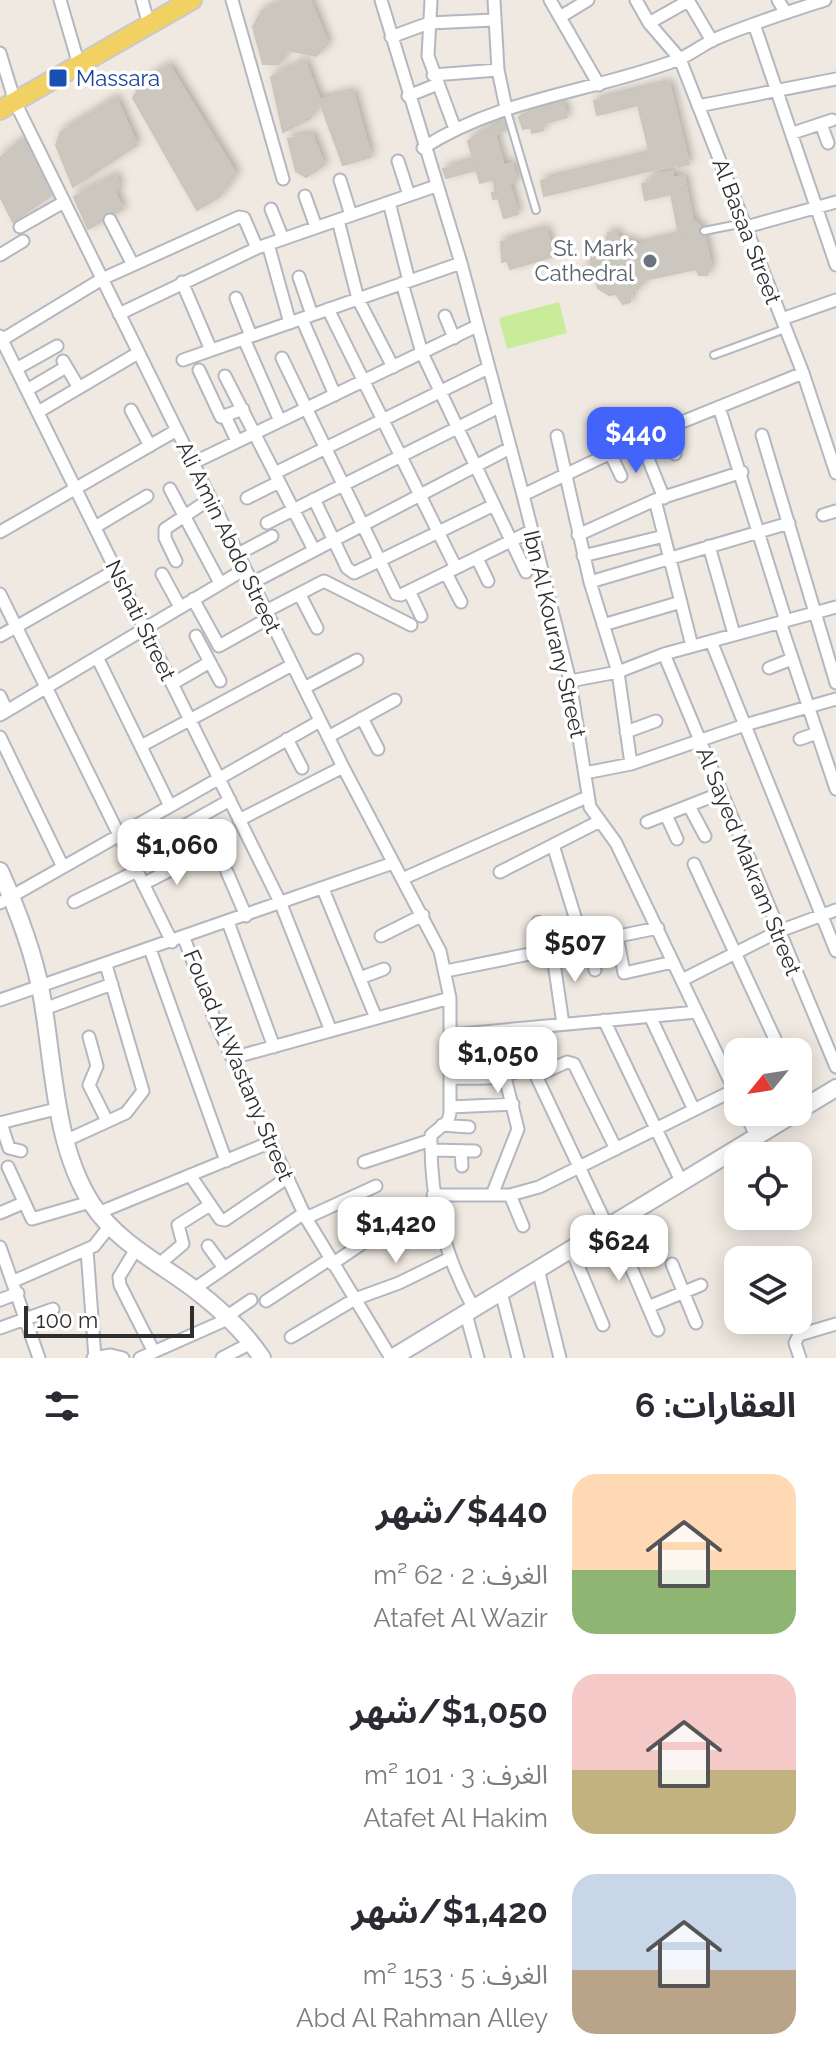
<!DOCTYPE html>
<html lang="ar">
<meta charset="utf-8">
<style>
body{margin:0;font-family:Raleway,"Noto Sans Arabic",sans-serif;background:#f2f2f3;color:#2b2b33;direction:rtl;height:100vh;display:flex;flex-direction:column;font-size:30px;white-space:nowrap}
*{box-sizing:border-box;margin:0}
p{font-size:26px;color:#7c7c81}
.icon{flex:none;width:44px;height:44px;fill:none;stroke:currentColor;stroke-width:2;stroke-linecap:round;stroke-linejoin:round}
.map{position:relative;height:1358px;overflow:hidden;direction:ltr}
.details{display:flex;flex-direction:column;background:#fff;flex:1}
.details>*{flex:none}
.needle{width:52px;rotate:240deg}
.tools{position:absolute;left:724px;top:1038px;display:grid;gap:16px}
.tools a{display:grid;place-items:center;width:88px;height:88px;border-radius:16px;background:#fff;box-shadow:0 4px 20px #0003;font-size:40px}
.scale{position:absolute;left:24px;bottom:20px;width:170px;box-sizing:border-box;padding-left:8px;border:4px solid #2e2e2e;border-top:0;font-size:22px;line-height:28px;white-space:nowrap;color:#2e2e2e;-webkit-text-stroke:6px #fff;paint-order:stroke}
.price{position:absolute;translate:-50% -68px;padding:0 18px;border-radius:16px;background:#fff;color:#222;font-size:26px;line-height:52px;filter:drop-shadow(0 2px 4px #0008)}
.price::after{content:'';position:absolute;left:50%;top:48px;width:24px;height:18px;margin-left:-12px;background:inherit;clip-path:polygon(0 0,100% 0,50% 100%)}
.price.active{background:#4264fb;color:#fff}
ul{padding:0;list-style:none}
li{display:flex;align-items:center;gap:24px;height:200px;padding:0 40px}
li span{display:grid;place-items:center;flex:none;width:224px;height:160px;border-radius:24px;color:#555}
li>.icon{margin-inline-start:auto}
span .icon{width:96px;height:96px;fill:#fffc;stroke-width:1}
li b{font-size:34px}
h2{display:flex;justify-content:space-between;align-items:center;height:96px;padding:0 40px;font-size:34px}
.map>svg:first-child{display:block}
.pitch{fill:#c9ec9a}
.building{fill:#cbc7bf;stroke:#cbc5ba;stroke-width:2;filter:url(#shadow)}
.lines{fill:none;stroke-linecap:round;stroke-linejoin:round}
.lane-casing{stroke:#b4b7c1;stroke-width:10}
.street-casing{stroke:#b4b7c1;stroke-width:15}
.secondary-casing{stroke:#b4b7c1;stroke-width:20}
.primary-casing{stroke:#c9c9c9;stroke-width:22}
.lane{stroke:#fff;stroke-width:6}
.street{stroke:#fff;stroke-width:11}
.secondary{stroke:#fff;stroke-width:16}
.primary{stroke:#f2d163;stroke-width:18}
.transit-dot{fill:#1a4fb4;stroke:#fff;stroke-width:3}
.worship-dot{fill:#6b7280;stroke:#fff;stroke-width:3}
.labels{text-anchor:middle;stroke-width:7;stroke-linejoin:round;paint-order:stroke}
.transit-label{font-size:22px;fill:#164399;stroke:#fff;text-anchor:start}
.street-label{font-size:22px;fill:#2e2e2e;stroke:#fff}
.worship-label{font-size:22px;fill:#5b616d;stroke:#fff;text-anchor:end}
</style>
<div class="map">
<svg width="836" height="1358" viewBox="0 0 836 1358">
<defs>
<filter id="shadow"><feDropShadow dx="3.5" dy="-3.5" stdDeviation="4" flood-color="#0004"/></filter>
</defs>
<rect width="100%" height="100%" fill="#efe9e1"/>
<path class="pitch" d="M 559,302 L 567,333 L 507,349 L 499,318 Z"/>
<path class="building" d="M 287,0 L 310,0 L 328,44 L 316,56 L 288,50 L 279,64 L 263,64 L 253,27 L 262,11 Z
M 305,61 L 319,98 L 311,118 L 283,132 L 271,77 Z
M 169,65 L 236,174 L 219,197 L 197,210 L 133,98 L 145,80 Z
M 669,83 L 689,164 L 678,167 L 677,164 L 544,196 L 541,181 L 650,154 L 638,105 L 597,115 L 594,101 Z
M 353,92 L 371,157 L 343,165 L 319,100 Z
M 116,98 L 137,145 L 73,187 L 56,145 L 61,132 Z
M 563,103 L 567,117 L 542,124 L 543,130 L 532,133 L 531,127 L 523,129 L 519,117 L 523,114 Z
M 500,120 L 506,121 L 508,129 L 495,134 L 492,125 Z
M 492,125 L 504,166 L 512,163 L 517,181 L 509,183 L 518,214 L 504,218 L 498,198 L 493,199 L 492,193 L 496,192 L 493,179 L 480,183 L 468,141 Z
M 312,134 L 324,165 L 306,177 L 296,171 L 288,139 Z
M 21,140 L 35,151 L 56,192 L 13,222 L 0,196 L 0,158 Z
M 474,161 L 476,170 L 446,178 L 443,169 Z
M 672,172 L 673,178 L 684,176 L 693,222 L 688,226 L 689,233 L 679,235 L 671,194 L 645,200 L 642,184 L 653,182 L 652,176 Z
M 116,175 L 119,186 L 115,193 L 123,209 L 88,229 L 74,197 Z
M 695,222 L 703,230 L 711,265 L 707,275 L 699,275 L 696,269 L 644,280 L 638,289 L 632,290 L 630,302 L 623,304 L 616,294 L 609,295 L 598,288 L 596,280 L 584,276 L 585,268 L 592,264 L 590,257 L 598,247 L 606,245 L 608,233 L 616,232 L 621,241 L 628,240 L 637,245 L 689,233 L 688,226 Z
M 546,229 L 554,256 L 510,269 L 507,260 L 502,262 L 501,242 Z"/>
<g class="lines">
<g class="lane-casing">
<path id="lane" d="M 506,108 L 536,210
M 704,231 L 744,223
M 714,355 L 785,329"/>
</g>
<g class="street-casing">
<path id="street" d="M 60,0 L 79,65
M 142,0 L 149,25
M 232,0 L 283,179
M 381,0 L 461,263 L 523,495 L 570,681 L 590,807 L 616,843 L 738,1098
M 431,0 L 428,56 L 455,129
M 494,0 L 498,70 L 506,108
M 550,0 L 599,85
M 636,0 L 649,23 L 680,59 L 803,373 L 836,473
M 688,0 L 712,41
M 778,0 L 786,13
M 560,17 L 588,0
M 649,23 L 688,1
M 754,24 L 836,265
M 391,37 L 429,23 L 494,20
M 0,53 L 15,102 L 343,767 L 440,951 L 450,998 L 450,1113 L 448,1121 L 431,1135 C 430,1198 443,1253 474,1309
M 433,75 L 498,70
M 408,96 L 438,84
M 698,106 L 836,79
M 821,124 L 828,143
M 793,133 L 832,120
M 423,148 C 500,98 592,92 677,60 C 690,55 702,45 715,39 C 750,24 788,12 825,0
M 398,161 L 409,195
M 340,180 L 351,215
M 305,196 L 316,227
M 389,202 L 409,281
M 271,209 L 283,239
M 110,220 L 133,265
M 338,220 L 358,299 L 393,367
M 20,227 L 64,202
M 746,227 L 836,202
M 268,244 L 290,323
M 0,255 L 23,241
M 299,277 L 312,315
M 182,282 L 211,350
M 402,283 L 422,353 L 526,572
M 236,298 L 251,336
M 328,309 L 456,568
M 119,314 L 257,248 L 436,186
M 445,316 L 454,338
M 302,319 L 335,395
M 782,319 L 836,300
M 0,336 L 281,904 L 331,1031
M 244,339 L 280,421
M 0,341 L 102,279 L 239,217 L 244,218 L 257,248
M 282,358 L 396,594 L 401,595 L 531,531
M 183,360 L 461,263
M 63,361 L 79,388
M 16,369 L 57,346
M 199,370 L 221,417 L 243,409
M 225,376 L 314,550
M 27,390 L 66,367
M 719,407 L 786,621
M 131,410 L 150,446
M 38,412 L 138,353
M 226,418 L 237,441
M 664,429 L 675,454
M 762,435 L 836,683
M 557,436 L 590,582 L 618,672 L 631,764
M 640,439 L 664,498
M 611,455 L 621,476
M 193,463 L 477,326
M 275,473 L 488,368
M 170,489 L 220,583
M 523,495 L 640,439 L 803,373
M 247,498 L 279,482
M 314,499 L 347,568 L 354,573 L 494,505
M 655,500 L 692,646
M 823,515 L 836,511
M 267,523 L 499,407
M 95,527 L 147,496
M 0,532 L 177,430
M 578,535 L 655,500 L 742,472
M 709,546 L 734,634
M 238,554 L 272,536
M 583,556 L 664,536
M 477,558 L 488,581
M 176,561 L 165,538 L 165,529 L 210,499
M 446,573 L 461,602
M 162,574 L 180,607
M 590,582 L 789,523
M 252,583 L 510,448
M 409,591 L 421,616
M 0,594 L 172,942
M 300,595 L 317,628
M 193,599 L 219,646 L 269,618
M 266,611 L 324,581 L 411,625
M 780,622 L 836,789
M 603,625 L 681,602
M 0,636 L 116,570
M 196,636 L 220,681
M 711,641 L 836,951
M 664,654 L 836,1067
M 97,657 L 170,806
M 769,668 L 792,659
M 570,681 L 618,672 L 664,654 L 836,607
M 172,684 L 210,662
M 304,688 L 357,660
M 0,696 L 7,711
M 0,715 L 245,569
M 362,718 L 378,749
M 626,732 L 656,721
M 0,737 L 63,867
M 328,737 L 395,700
M 287,739 L 302,768
M 800,739 L 817,733
M 141,746 L 292,665
M 585,773 L 631,764 L 745,725 L 836,699
M 689,806 L 705,836
M 666,815 L 677,839
M 239,820 L 343,767
M 647,822 L 721,793
M 182,827 L 230,800
M 553,845 L 583,943
M 694,864 L 781,1052
M 227,872 L 246,916
M 500,872 L 598,822
M 402,879 L 587,797
M 143,884 L 194,858
M 323,889 L 376,1018
M 74,902 L 137,871
M 0,903 L 320,721
M 228,922 L 274,1047
M 538,922 L 545,951
M 381,936 L 423,915
M 617,936 L 624,973 L 673,962
M 184,938 L 216,1023 L 306,1218 L 391,1358
M 590,941 L 595,970
M 150,949 L 226,1161
M 552,949 L 563,1024
M 446,971 L 658,928
M 360,978 L 384,969
M 682,980 L 777,932 L 836,910
M 0,1000 L 393,863
M 44,1009 L 112,984
M 650,1016 L 694,1110
M 604,1020 L 681,1181
M 514,1029 L 607,1226
M 450,1035 L 697,1012
M 89,1037 L 97,1066 L 89,1085 L 107,1121
M 232,1058 L 450,998
M 536,1076 L 567,1062 L 574,1064 L 616,1149
M 450,1078 C 478,1078 508,1082 530,1063
M 798,1087 L 807,1106
M 450,1107 L 513,1104
M 745,1112 L 756,1136
M 0,1123 L 60,1108
M 1,1123 L 9,1148 L 21,1151
M 442,1125 L 469,1127
M 67,1140 L 126,1113 L 143,1091 L 106,965
M 431,1150 L 475,1151
M 461,1151 L 462,1166
M 364,1162 L 431,1140
M 8,1167 L 32,1219 L 90,1202
M 190,1175 L 220,1219 L 225,1220 L 287,1178
M 433,1195 L 510,1195 L 539,1187 L 734,1090
M 492,1195 L 518,1129 L 505,1077
M 510,1195 L 523,1226
M 0,1213 L 23,1203
M 98,1213 L 271,1142
M 306,1218 L 376,1186
M 612,1223 L 658,1330
M 208,1246 L 224,1268
M 0,1247 L 39,1358
M 136,1249 L 119,1277 L 120,1285 L 154,1352
M 571,1249 L 603,1325
M 87,1250 L 95,1358
M 332,1264 L 391,1224 L 440,1229
M 672,1264 L 696,1323
M 158,1265 L 183,1244 L 178,1225 L 210,1205
M 538,1269 L 560,1358
M 14,1281 L 94,1246 L 109,1227
M 194,1289 L 304,1213
M 501,1292 L 518,1358
M 0,1300 L 18,1293
M 266,1301 L 330,1259
M 648,1307 L 701,1285
M 466,1314 L 478,1358
M 226,1317 L 251,1300
M 0,1328 L 53,1309
M 291,1337 L 355,1299 L 399,1283 L 450,1258
M 93,1358 L 111,1355 L 123,1358
M 140,1358 L 228,1319
M 222,1358 L 251,1343
M 800,1358 L 795,1343 L 799,1335 L 836,1324"/>
</g>
<g class="secondary-casing">
<path id="secondary" d="M 0,871 C 17,909 33,950 41,992 C 54,1060 53,1144 92,1204 C 117,1242 158,1262 194,1289 C 219,1308 245,1332 262,1358
M 798,1111 L 836,1088
M 392,1358 L 797,1112"/>
</g>
<g class="primary-casing">
<path id="primary" d="M 0,110 L 192,0"/>
</g>
<use href="#lane" class="lane"/>
<use href="#street" class="street"/>
<use href="#secondary" class="secondary"/>
<use href="#primary" class="primary"/>
</g>
<rect class="transit-dot" x="48" y="68" width="20" height="20" rx="4"/>
<circle class="worship-dot" cx="650" cy="261" r="8"/>
<g class="labels">
<g class="transit-label">
<text x="76" y="86">Massara</text>
</g>
<g class="street-label">
<text transform="translate(747 231) rotate(69)" y="8">Al Basaa Street</text>
<text transform="translate(229 537) rotate(64)" y="8">Ali Amin Abdo Street</text>
<text transform="translate(141 620) rotate(64)" y="8">Nshati Street</text>
<text transform="translate(555 634) rotate(77)" y="8">Ibn Al Kourany Street</text>
<text transform="translate(749 861) rotate(68)" y="8">Al Sayed Makram Street</text>
<text transform="translate(239 1065) rotate(67)" y="8">Fouad Al Wastany Street</text>
</g>
<g class="worship-label">
<text x="634" y="256">St. Mark<tspan x="634" dy="25">Cathedral</tspan></text>
</g>
</g>
</svg>
<div class="tools">
<a><svg class="needle" viewBox="-14 -14 28 28"><path d="M0-13l5 13h-10z" fill="#e53935"/><path d="M0 13l5-13h-10z" fill="#7c7c81"/></svg></a>
<a><svg class="icon" aria-label="locate" viewBox="0 0 24 24"><circle cx="12" cy="12" r="6"/><path d="M12 2v4M12 18v4M2 12h4M18 12h4"/></svg></a>
<a><svg class="icon" aria-label="layers" viewBox="0 0 24 24"><path d="M12 4l9 5-9 5-9-5zM3 14l9 5 9-5"/></svg></a>
</div>
<div class="scale">100 m</div>
<b class="price active" style="left:636px;top:475px">$440</b>
<b class="price" style="left:177px;top:887px">$1,060</b>
<b class="price" style="left:575px;top:984px">$507</b>
<b class="price" style="left:498px;top:1095px">$1,050</b>
<b class="price" style="left:396px;top:1265px">$1,420</b>
<b class="price" style="left:619px;top:1283px">$624</b>
</div>
<section class="details">
<h2>العقارات: 6<svg class="icon" aria-label="filters" viewBox="0 0 24 24"><path d="M4 7h16M4 17h16"/><circle cx="9" cy="7" r="2"/><circle cx="15" cy="17" r="2"/></svg></h2>
<ul>
<li><span style="background:linear-gradient(#ffd9b3 60%,#8fb573 0)"><svg class="icon" aria-label="home" viewBox="0 0 24 24"><path d="M3 11l9-7 9 7M6 9v11h12V9"/></svg></span><div><b>$440/شهر</b><p>الغرف: 2 · 62 m²</p><p>Atafet Al Wazir</p></div></li>
<li><span style="background:linear-gradient(#f6c9c9 60%,#c2b280 0)"><svg class="icon" aria-label="home" viewBox="0 0 24 24"><path d="M3 11l9-7 9 7M6 9v11h12V9"/></svg></span><div><b>$1,050/شهر</b><p>الغرف: 3 · 101 m²</p><p>Atafet Al Hakim</p></div></li>
<li><span style="background:linear-gradient(#c9d6e8 60%,#b9a48a 0)"><svg class="icon" aria-label="home" viewBox="0 0 24 24"><path d="M3 11l9-7 9 7M6 9v11h12V9"/></svg></span><div><b>$1,420/شهر</b><p>الغرف: 5 · 153 m²</p><p>Abd Al Rahman Alley</p></div></li>
</ul>
</section>
